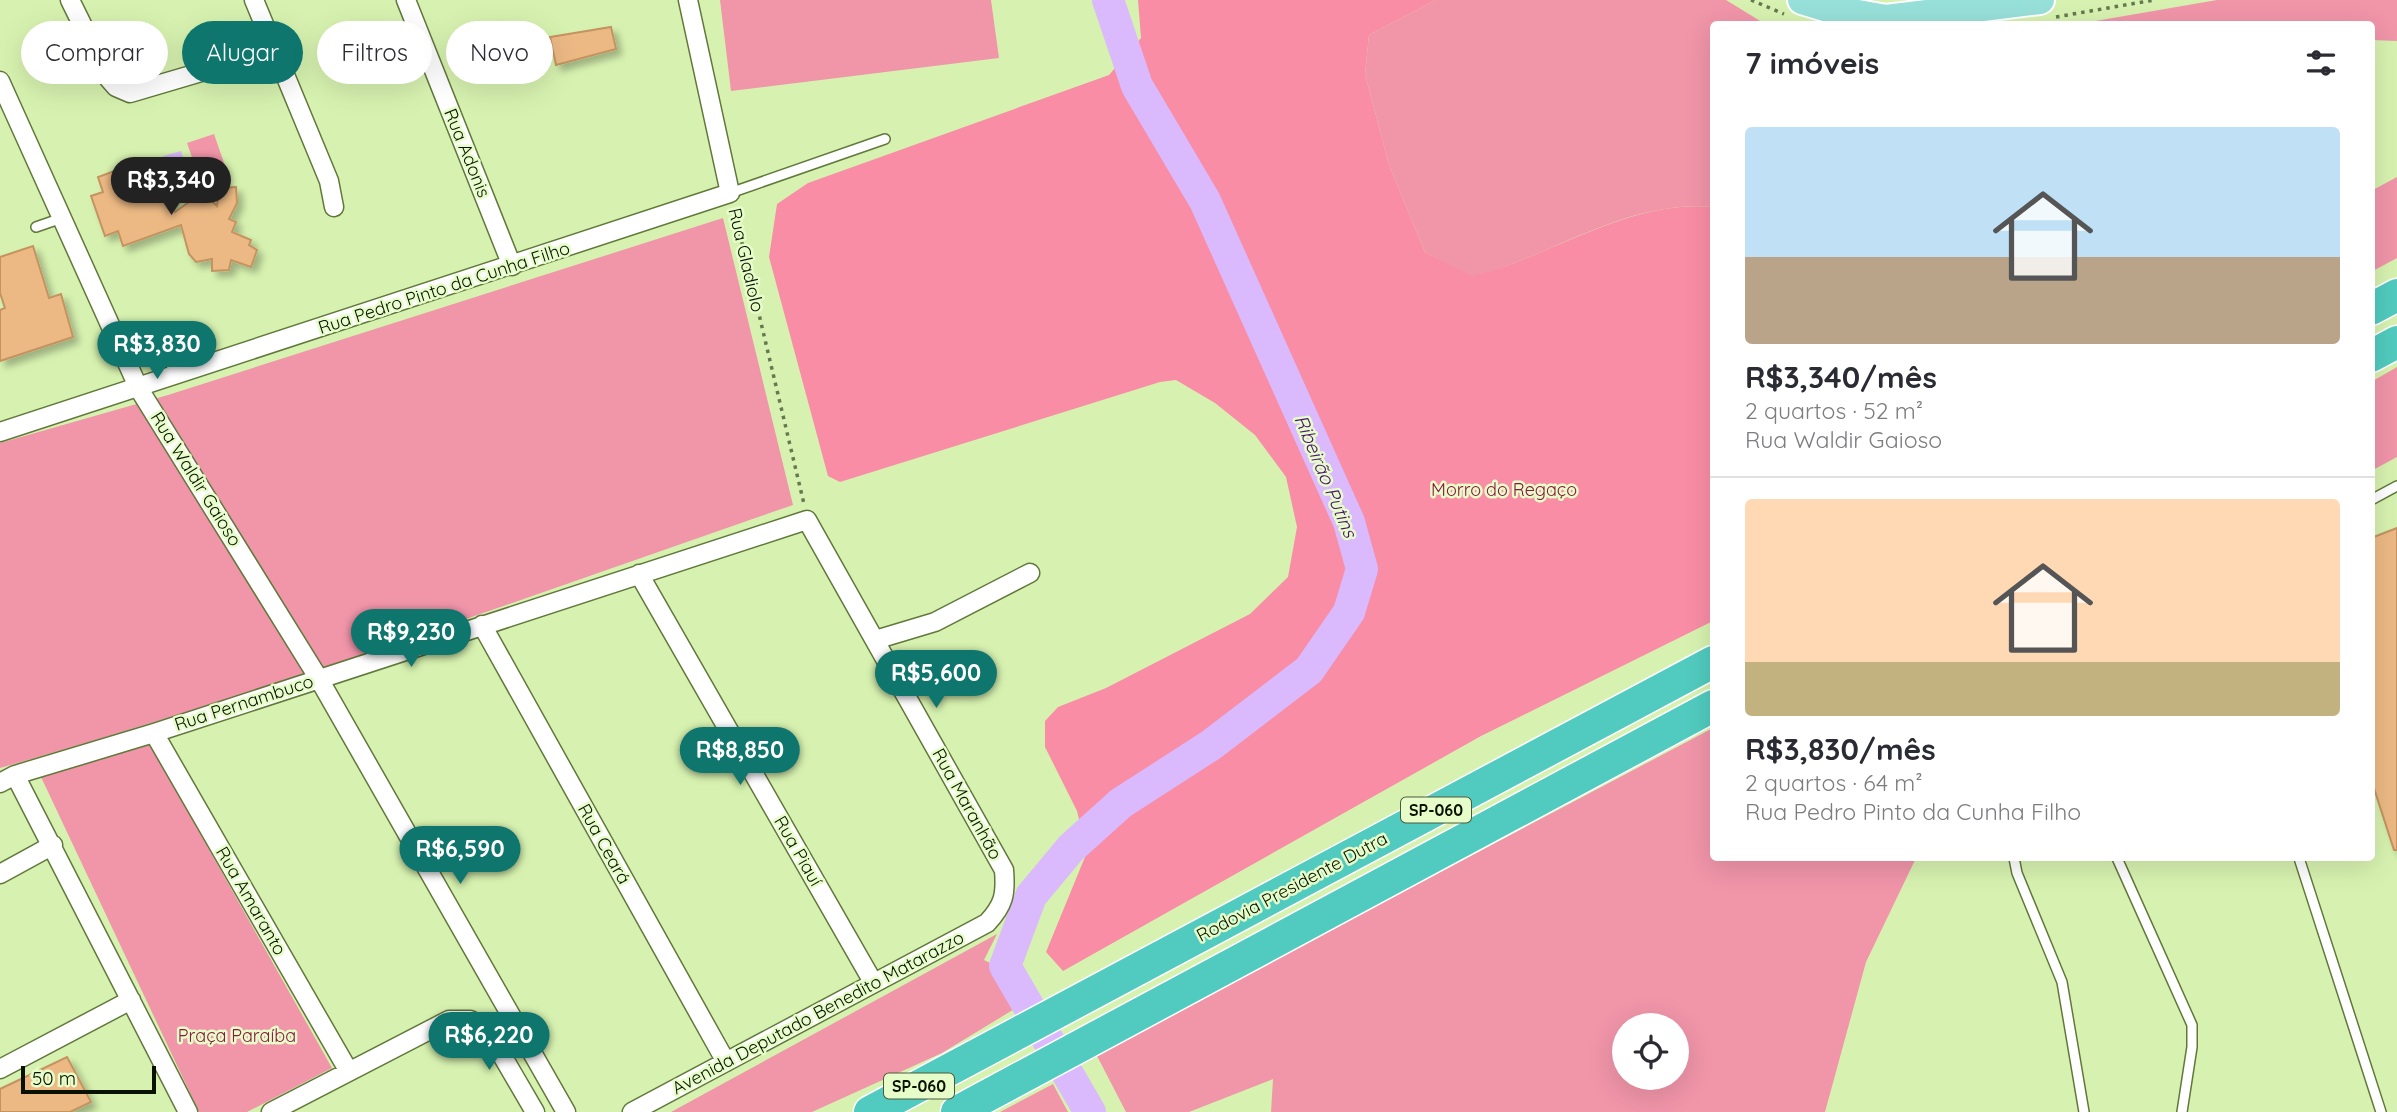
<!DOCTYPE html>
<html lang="pt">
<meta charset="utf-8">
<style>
body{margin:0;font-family:Quicksand,sans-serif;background:#f2f2f3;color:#2b2b33;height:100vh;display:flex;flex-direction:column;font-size:26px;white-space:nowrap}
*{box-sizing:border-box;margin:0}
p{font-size:23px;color:#7c7c81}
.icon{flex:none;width:38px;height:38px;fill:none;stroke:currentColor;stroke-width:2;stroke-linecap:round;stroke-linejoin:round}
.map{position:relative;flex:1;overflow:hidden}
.side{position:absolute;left:1710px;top:21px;width:665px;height:840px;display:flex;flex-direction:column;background:#fff;border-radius:7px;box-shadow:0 7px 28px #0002}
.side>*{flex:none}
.top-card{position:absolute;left:21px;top:21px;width:665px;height:63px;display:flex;gap:14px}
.fabs{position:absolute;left:1612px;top:1013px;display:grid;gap:14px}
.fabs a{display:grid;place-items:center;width:77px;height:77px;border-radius:50%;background:#fff;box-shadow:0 7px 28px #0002;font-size:35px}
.scale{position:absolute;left:21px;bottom:18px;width:135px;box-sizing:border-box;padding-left:7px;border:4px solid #091200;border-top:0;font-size:19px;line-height:24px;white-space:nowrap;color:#091200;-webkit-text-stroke:5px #e7fdc9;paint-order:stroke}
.price{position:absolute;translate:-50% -60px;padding:0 16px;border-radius:24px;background:#0f766e;color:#fff;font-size:23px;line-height:46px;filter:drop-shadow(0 2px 4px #0008)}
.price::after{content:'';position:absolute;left:50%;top:42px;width:21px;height:16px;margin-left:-10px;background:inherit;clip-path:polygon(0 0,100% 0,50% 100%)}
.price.on{background:#222;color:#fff}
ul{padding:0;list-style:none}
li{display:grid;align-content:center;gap:14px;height:371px;padding:0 35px}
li+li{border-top:2px solid #e1e1e2}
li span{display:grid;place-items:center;height:217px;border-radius:7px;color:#555}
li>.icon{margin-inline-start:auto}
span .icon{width:126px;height:126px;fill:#fffc;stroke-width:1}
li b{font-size:30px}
h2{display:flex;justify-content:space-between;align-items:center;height:84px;padding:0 35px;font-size:30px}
.chip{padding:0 24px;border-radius:32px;background:#fff;box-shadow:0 7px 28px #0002;font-size:24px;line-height:63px}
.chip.on{background:#0f766e;color:#fff}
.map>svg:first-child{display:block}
.green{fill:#f195a9;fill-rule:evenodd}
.forest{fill:#f98da5}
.water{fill:#dab9fc}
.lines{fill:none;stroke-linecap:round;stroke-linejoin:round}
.river{stroke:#dab9fc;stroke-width:32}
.building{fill:#ecb984;stroke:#c59360;stroke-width:2;filter:url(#shadow)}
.service-casing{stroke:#61783b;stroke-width:12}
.minor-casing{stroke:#61783b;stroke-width:21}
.primary-casing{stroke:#fff;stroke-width:32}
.motorway-casing{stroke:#fff;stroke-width:35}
.path{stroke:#677850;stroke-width:3.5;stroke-dasharray:3.5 5;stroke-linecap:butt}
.service{stroke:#fff;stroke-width:9}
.minor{stroke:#fff;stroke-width:18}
.primary{stroke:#97e0d9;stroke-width:28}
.motorway{stroke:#51cbbf;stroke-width:32}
.labels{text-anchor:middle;stroke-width:5;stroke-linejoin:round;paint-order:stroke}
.shield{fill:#e7fdc9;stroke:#4c583c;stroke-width:2}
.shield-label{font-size:16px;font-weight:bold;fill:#091200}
.street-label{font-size:18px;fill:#091200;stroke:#e7fdc9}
.park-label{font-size:18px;fill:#8e1541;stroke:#e7fdc9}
.water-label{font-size:19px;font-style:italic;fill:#4c1074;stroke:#e7fdc9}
</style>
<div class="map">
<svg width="2397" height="1112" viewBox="0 0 2397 1112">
<defs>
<filter id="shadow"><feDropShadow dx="5.5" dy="5.5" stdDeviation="3.5" flood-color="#0004"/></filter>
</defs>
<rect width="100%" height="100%" fill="#d7f2b0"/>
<path class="green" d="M 720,0 L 991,0 L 999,58 L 731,91 Z
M 1436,0 L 1726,0 L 1765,24 L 1713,24 L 1713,207 C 1627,199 1552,256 1472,277 L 1425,252 L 1389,165 L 1365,74 L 1369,35 Z
M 2217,0 L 2397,0 L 2397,41 L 2371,40 L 2371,24 L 2078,24 Z
M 214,134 L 231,183 L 204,192 L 187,143 Z
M 2397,177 L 2397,258 L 2371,272 L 2371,191 Z
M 723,218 L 793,505 C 530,596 268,692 0,768 L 0,443 L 168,395 Z
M 2397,367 L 2397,457 L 2371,471 L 2371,382 Z
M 1713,728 L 1713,858 L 1916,858 L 1866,962 L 1825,1112 L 1271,1112 L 1273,1079 L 1189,1112 L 1126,1112 L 1096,1054 ZM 1624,1026 L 1676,1026 L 1676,1078 L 1624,1078 Z
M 149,743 L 332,1068 L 247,1112 L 199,1112 L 41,777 Z
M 997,934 L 984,960 L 998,967 L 1021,1005 L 942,1053 L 812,1112 L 671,1112 Z
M 1053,1084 L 1068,1112 L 1000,1112 Z"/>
<path class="forest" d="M 1138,0 L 1436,0 L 1369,35 L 1365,74 L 1389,165 L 1425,252 L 1472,276 C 1552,257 1627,199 1713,207 L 1713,621 L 1481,736 L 1063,971 L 1046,952 L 1087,852 L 1077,811 L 1045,747 L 1045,721 L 1058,707 L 1106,688 L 1250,614 L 1288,577 L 1297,527 L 1286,477 L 1255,435 L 1215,403 L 1176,380 L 1160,382 L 840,482 L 828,476 L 769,257 L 777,204 L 808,183 L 1109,75 L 1141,38 Z"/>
<path class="water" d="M 181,151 L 186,166 L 167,171 L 163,156 Z"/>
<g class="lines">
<path class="river" d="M 1090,1112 L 1005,966 L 1031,896 L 1071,848 L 1121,803 L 1211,745 L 1309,670 L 1349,612 L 1362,569 L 1349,522 L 1205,201 L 1137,86 L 1108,0"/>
</g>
<path class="building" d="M 611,27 L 616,49 L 556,65 L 550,37 Z
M 139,162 L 144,177 L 160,171 L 175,212 L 203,192 L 217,206 L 219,188 L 236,187 L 237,203 L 229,219 L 236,222 L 232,232 L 251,240 L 249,245 L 257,250 L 251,267 L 231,260 L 229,270 L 212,271 L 212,259 L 196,262 L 189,254 L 181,225 L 123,246 L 118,231 L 105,236 L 91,196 L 103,192 L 98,177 Z
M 33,246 L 49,298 L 61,294 L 73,337 L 0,361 L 0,310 L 5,308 L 0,293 L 0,257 Z
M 2397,528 L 2397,850 L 2394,850 L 2371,779 L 2371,538 Z
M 67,1057 L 91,1102 L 70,1112 L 0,1112 L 0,1089 Z"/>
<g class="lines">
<g class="service-casing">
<path id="service" d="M 730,193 L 885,139
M 36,227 L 62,218
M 154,333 L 176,374
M 2371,500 L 2397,486
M 2014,858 L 2017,873 L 2062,982 L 2084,1112
M 2117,858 L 2192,1025 L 2192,1047 L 2182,1112
M 2299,858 L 2381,1112"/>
</g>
<g class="minor-casing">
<path id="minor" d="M 70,0 L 109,79 L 116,87 L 130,93 L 276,50
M 254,0 L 329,181 L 334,207
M 406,0 L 512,266
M 0,81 L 139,389 L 319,679 L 566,1112
M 0,432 L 730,193 L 688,0
M 639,574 L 873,982
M 482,625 L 726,1062
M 875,640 L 935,622 L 1030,573
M 154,733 L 348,1070
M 15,775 L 188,1112
M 0,783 L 15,775 L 154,733 L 807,520 L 1004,870 C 1006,894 1004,905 987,923 L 632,1112
M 0,874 L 53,845
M 0,1069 L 131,1000
M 271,1112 L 449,1020 L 470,1020 L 486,1028 L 535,1112"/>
</g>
<g class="primary-casing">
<path id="primary" d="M 1802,0 L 1835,10 L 1886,19 L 2040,0"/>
</g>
<g class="motorway-casing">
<path id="motorway" d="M 2371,309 L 2397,295
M 2371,356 L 2397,342
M 870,1112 L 1713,662
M 957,1112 L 1713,706"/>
</g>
<path class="path" d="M 1751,0 L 1784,14
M 2056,17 L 2154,0
M 734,209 L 804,504"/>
<use href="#service" class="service"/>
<use href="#minor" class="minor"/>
<use href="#primary" class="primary"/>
<use href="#motorway" class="motorway"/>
</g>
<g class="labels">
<g class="shield">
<rect x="1401" y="797.5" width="70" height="25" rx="5"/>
<rect x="884" y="1073.5" width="70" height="25" rx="5"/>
</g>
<g class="shield-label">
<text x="1436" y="816">SP-060</text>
<text x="919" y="1092">SP-060</text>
</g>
<g class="street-label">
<text transform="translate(467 153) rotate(68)" y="6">Rua Adonis</text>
<text transform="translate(746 260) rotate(77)" y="6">Rua Gladiolo</text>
<text transform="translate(444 288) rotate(-18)" y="6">Rua Pedro Pinto da Cunha Filho</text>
<text transform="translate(196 479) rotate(58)" y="6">Rua Waldir Gaioso</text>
<text transform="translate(244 703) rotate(-18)" y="6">Rua Pernambuco</text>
<text transform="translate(967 804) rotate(61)" y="6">Rua Maranhão</text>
<text transform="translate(604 844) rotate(61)" y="6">Rua Ceará</text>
<text transform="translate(798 851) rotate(60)" y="6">Rua Piauí</text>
<text transform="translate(1292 887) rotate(-28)" y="6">Rodovia Presidente Dutra</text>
<text transform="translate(251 901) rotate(60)" y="6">Rua Amaranto</text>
<text transform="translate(818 1013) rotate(-28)" y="6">Avenida Deputado Benedito Matarazzo</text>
</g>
<g class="park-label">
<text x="1504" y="496">Morro do Regaço</text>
<text x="237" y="1042">Praça Paraíba</text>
</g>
<g class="water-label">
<text transform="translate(1326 476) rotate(67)" y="7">Ribeirão Putins</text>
</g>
</g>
</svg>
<div class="fabs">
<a><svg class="icon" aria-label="locate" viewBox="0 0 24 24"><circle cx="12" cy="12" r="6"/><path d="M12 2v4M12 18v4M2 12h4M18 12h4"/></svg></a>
</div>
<div class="scale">50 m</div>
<b class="price on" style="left:171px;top:217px">R$3,340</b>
<b class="price" style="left:157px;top:381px">R$3,830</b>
<b class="price" style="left:411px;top:669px">R$9,230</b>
<b class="price" style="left:936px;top:710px">R$5,600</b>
<b class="price" style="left:740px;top:787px">R$8,850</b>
<b class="price" style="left:460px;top:886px">R$6,590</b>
<b class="price" style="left:489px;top:1072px">R$6,220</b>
<div class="top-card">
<a class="chip">Comprar</a>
<a class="chip on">Alugar</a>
<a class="chip">Filtros</a>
<a class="chip">Novo</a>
</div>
<section class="side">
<h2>7 imóveis<svg class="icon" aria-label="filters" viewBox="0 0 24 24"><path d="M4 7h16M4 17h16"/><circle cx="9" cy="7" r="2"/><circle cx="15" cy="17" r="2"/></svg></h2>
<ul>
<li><span style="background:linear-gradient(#bfe0f5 60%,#b9a48a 0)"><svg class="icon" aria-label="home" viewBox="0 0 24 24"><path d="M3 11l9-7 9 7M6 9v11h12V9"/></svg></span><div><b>R$3,340/mês</b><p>2 quartos · 52 m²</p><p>Rua Waldir Gaioso</p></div></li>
<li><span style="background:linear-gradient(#ffd9b3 75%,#c2b280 0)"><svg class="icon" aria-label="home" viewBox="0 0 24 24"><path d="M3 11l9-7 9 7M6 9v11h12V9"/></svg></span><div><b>R$3,830/mês</b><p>2 quartos · 64 m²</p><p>Rua Pedro Pinto da Cunha Filho</p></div></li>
</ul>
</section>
</div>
